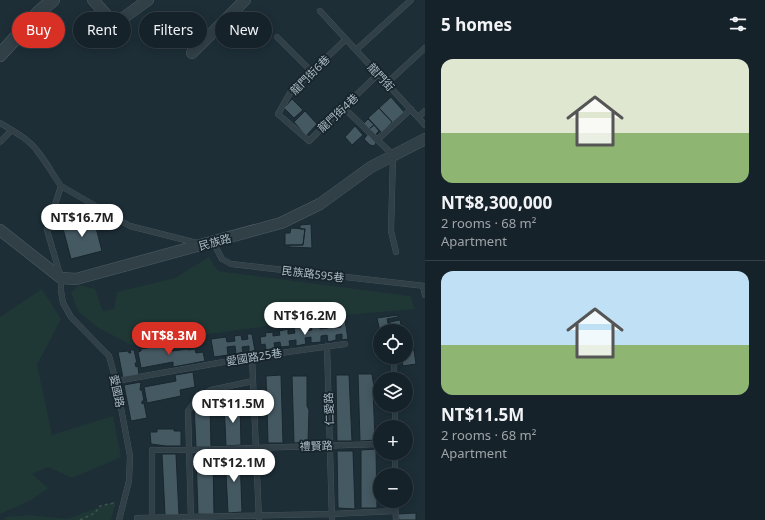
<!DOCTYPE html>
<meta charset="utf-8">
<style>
body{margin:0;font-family:"Noto Sans","Noto Sans TC",sans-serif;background:#232f35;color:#f1f3f6;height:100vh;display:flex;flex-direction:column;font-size:15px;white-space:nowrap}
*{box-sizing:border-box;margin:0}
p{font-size:13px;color:#9ea4a8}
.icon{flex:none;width:22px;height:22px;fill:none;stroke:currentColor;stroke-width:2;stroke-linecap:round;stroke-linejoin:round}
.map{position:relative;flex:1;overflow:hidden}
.details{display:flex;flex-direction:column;background:#162229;width:340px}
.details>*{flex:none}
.guide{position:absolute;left:12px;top:12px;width:353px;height:36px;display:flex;gap:8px}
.controls{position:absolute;left:373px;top:324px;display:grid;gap:8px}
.controls a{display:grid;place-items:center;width:40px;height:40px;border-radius:50%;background:#162229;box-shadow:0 2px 10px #0003,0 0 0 1px #353f46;font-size:20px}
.price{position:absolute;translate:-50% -34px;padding:0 9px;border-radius:14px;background:#fff;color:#222;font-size:13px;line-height:26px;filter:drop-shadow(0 1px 2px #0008)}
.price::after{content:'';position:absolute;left:50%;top:24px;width:12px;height:9px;margin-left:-6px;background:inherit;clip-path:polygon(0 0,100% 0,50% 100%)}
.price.on{background:#d93025;color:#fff}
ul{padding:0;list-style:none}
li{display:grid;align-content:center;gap:8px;height:212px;padding:0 16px}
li+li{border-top:1px solid #353f46}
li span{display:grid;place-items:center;height:124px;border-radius:12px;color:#555}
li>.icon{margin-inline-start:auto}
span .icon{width:72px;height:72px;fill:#fffc;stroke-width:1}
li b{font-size:17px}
h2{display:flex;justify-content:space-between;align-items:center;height:48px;padding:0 16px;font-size:17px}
.pill{padding:0 14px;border-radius:18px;background:#162229;box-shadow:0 2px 10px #0003,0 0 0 1px #353f46;font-size:14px;line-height:36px}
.pill.on{background:#d93025;color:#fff}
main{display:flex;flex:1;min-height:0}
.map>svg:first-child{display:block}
.green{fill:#1f3835}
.building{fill:#455963;stroke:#19262d}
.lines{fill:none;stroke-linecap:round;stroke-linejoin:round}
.service-casing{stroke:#4e5d66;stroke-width:6}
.minor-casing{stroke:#4e5d66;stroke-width:12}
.tertiary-casing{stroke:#4e5d66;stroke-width:14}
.path{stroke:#3d5452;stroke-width:1.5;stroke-dasharray:3 3;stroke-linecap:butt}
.service{stroke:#313f47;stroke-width:5.5}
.minor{stroke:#313f47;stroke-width:11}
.tertiary{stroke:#313f47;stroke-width:13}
.labels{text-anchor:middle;stroke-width:3.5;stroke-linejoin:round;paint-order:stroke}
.street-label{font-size:11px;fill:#aabbc5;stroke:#17242b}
</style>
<main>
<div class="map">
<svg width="425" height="520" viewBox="0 0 425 520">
<rect width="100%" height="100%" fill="#1d2e37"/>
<path class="green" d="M 209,257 L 218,271 L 410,296 L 415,309 L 344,315 L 131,345 L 97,327 L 78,311 L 71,293 L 79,285 L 95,289 L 103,311 L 114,309 L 117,292 L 175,278 Z
M 42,289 L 61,319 L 37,365 L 52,435 L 113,416 L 121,457 L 72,478 L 48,467 L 32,474 L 48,488 L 31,500 L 0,514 L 0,317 Z
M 116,501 L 111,520 L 4,520 L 5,517 L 29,515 L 67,519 Z"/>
<path class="building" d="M 391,97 L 405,113 L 393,123 L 379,108 Z
M 292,99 L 303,110 L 294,118 L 284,108 Z
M 379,108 L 392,122 L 382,133 L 368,118 Z
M 305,111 L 317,124 L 306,136 L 294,122 Z
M 368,119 L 374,125 L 369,129 L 363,124 Z
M 374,125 L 379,131 L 375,135 L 369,129 Z
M 355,126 L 363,135 L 352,145 L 345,137 Z
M 368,134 L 376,143 L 374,146 L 370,145 L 364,139 Z
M 93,216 L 102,251 L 71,259 L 62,225 Z
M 311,224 L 312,248 L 289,247 L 289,245 L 303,245 L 305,229 L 300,229 L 300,225 Z
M 291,228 L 305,229 L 303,245 L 285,245 L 285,233 L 290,233 Z
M 398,315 L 398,317 L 387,319 L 390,331 L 380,332 L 377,318 Z
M 345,320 L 348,339 L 342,340 L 342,334 L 336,335 L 336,340 L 328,342 L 327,335 L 321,336 L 321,342 L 311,343 L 311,337 L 305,338 L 306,344 L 296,346 L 296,340 L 289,341 L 290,346 L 281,347 L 280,342 L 274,343 L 275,348 L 266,350 L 265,344 L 261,345 L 260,337 L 266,336 L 265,333 L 273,332 L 273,336 L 280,335 L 279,331 L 288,329 L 288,334 L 295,333 L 294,328 L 304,327 L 305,331 L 312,330 L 311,326 L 319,324 L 320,329 L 328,328 L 327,323 L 334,322 L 335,328 L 341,327 L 340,321 Z
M 400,320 L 402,331 L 391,331 L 390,322 Z
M 247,334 L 252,334 L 255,351 L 249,352 L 249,346 L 242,347 L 243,352 L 236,354 L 235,346 L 227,347 L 228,355 L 214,357 L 211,339 L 226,337 L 227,342 L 235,341 L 234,336 L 241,335 L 242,340 L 248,339 Z
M 171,344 L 172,351 L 188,349 L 188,350 L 195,349 L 196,353 L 203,352 L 205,361 L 173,367 L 173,362 L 141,368 L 138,352 L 141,351 L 141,349 Z
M 130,350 L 134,350 L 137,363 L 135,363 L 136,367 L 138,366 L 139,375 L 123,378 L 118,352 L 128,351 L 129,353 L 131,353 Z
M 414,350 L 416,364 L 403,366 L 401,357 L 406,357 L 406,352 Z
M 193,372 L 195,387 L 180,390 L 181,396 L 147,403 L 144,387 L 176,381 L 175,375 Z
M 358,374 L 372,374 L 374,387 L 373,387 L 375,440 L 360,441 Z
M 281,375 L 283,443 L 268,443 L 266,376 Z
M 336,375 L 349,375 L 352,441 L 337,441 Z
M 292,376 L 307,376 L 307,406 L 309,410 L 308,442 L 294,443 Z
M 141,382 L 140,390 L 142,390 L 144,401 L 142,401 L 142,404 L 144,403 L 147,418 L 131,421 L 124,385 Z
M 224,402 L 240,402 L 241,445 L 226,446 Z
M 210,403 L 211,447 L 196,447 L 194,404 Z
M 157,429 L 174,429 L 174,431 L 181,431 L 181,446 L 166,446 L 151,444 L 150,432 L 157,432 Z
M 376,449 L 377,508 L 361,508 L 361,450 Z
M 337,451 L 353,451 L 355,509 L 338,508 Z
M 162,454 L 176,454 L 179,515 L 165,515 Z
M 225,454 L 240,454 L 242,512 L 228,513 Z
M 196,455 L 213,455 L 214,514 L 198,514 Z
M 416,513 L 416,520 L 399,520 L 398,514 Z"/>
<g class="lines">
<g class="service-casing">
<path id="service" d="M 320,11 L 425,125
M 277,37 L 312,72
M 346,39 L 290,93 L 278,114 L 309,141 L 378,74
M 356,50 L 411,0
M 387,83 L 425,48
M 344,108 L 393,155 L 391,231 L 396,252
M 418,117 L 425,111
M 0,123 C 13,131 29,139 38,152 C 47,163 53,175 61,186 L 130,226 L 197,243
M 377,140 L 411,109
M 0,142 L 12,130
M 61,186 L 47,230 L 61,278 L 61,291 L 63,303 L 71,317 L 109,356 L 116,381 L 130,456 L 129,481 L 119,520
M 213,242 L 222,259 L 231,264 L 425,286
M 423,286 L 425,295
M 327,346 L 332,520
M 252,357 L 259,520
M 394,367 L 394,379
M 116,381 L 252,357 L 345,344
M 395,405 L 395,427
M 395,475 L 395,453
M 395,501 L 396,520
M 152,518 L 152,450 L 190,450 L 380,444
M 191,519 L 188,411 L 197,399 L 211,390 L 253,381
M 137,520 L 137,518 L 332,514 L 395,511"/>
</g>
<g class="minor-casing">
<path id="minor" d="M 93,0 L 113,22 L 119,21 L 148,0
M 192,53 L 245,0
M 0,230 L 61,278 L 76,279 L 281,223 L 320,204 L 371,167 L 425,139"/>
</g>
<g class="tertiary-casing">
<path id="tertiary" d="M 0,55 L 40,11 L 53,0"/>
</g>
<path class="path" d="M 80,520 L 95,513 L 100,506 L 114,503 L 114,506"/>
<use href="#service" class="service"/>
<use href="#minor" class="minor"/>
<use href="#tertiary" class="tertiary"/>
</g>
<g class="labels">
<g class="street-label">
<text transform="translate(310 75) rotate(-45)" y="4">龍門街6巷</text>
<text transform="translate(381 77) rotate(47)" y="4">龍門街</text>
<text transform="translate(338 113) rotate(-43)" y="4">龍門街4巷</text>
<text transform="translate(215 242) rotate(-15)" y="4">民族路</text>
<text transform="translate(313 274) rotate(7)" y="4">民族路595巷</text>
<text transform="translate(254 357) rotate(-9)" y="4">愛國路25巷</text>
<text transform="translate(117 391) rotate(78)" y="4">愛國路</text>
<text transform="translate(329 409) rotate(-92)" y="4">仁愛路</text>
<text transform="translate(316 446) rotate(-2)" y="4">禮賢路</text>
</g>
</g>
</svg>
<div class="controls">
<a><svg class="icon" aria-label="locate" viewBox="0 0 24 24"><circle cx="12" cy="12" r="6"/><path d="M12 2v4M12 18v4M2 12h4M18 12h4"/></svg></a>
<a><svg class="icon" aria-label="layers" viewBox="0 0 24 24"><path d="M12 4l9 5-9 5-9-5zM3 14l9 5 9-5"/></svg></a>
<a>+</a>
<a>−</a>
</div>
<b class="price" style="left:82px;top:238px">NT$16.7M</b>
<b class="price" style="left:305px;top:336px">NT$16.2M</b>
<b class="price on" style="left:169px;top:356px">NT$8.3M</b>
<b class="price" style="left:233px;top:424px">NT$11.5M</b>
<b class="price" style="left:234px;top:483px">NT$12.1M</b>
<div class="guide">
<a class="pill on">Buy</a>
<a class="pill">Rent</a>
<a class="pill">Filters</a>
<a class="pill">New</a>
</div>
</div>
<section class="details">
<h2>5 homes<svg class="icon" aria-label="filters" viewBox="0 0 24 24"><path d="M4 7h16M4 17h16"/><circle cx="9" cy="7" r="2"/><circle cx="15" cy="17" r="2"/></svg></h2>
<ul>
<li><span style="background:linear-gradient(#dfe7d0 60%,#8fb573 0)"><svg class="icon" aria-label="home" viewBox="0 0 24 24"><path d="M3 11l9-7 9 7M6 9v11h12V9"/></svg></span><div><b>NT$8,300,000</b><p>2 rooms · 68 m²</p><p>Apartment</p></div></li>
<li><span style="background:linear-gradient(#bfe0f5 60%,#8fb573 0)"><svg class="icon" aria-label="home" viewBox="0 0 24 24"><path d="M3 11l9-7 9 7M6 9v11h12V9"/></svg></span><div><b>NT$11.5M</b><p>2 rooms · 68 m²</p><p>Apartment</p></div></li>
</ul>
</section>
</main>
